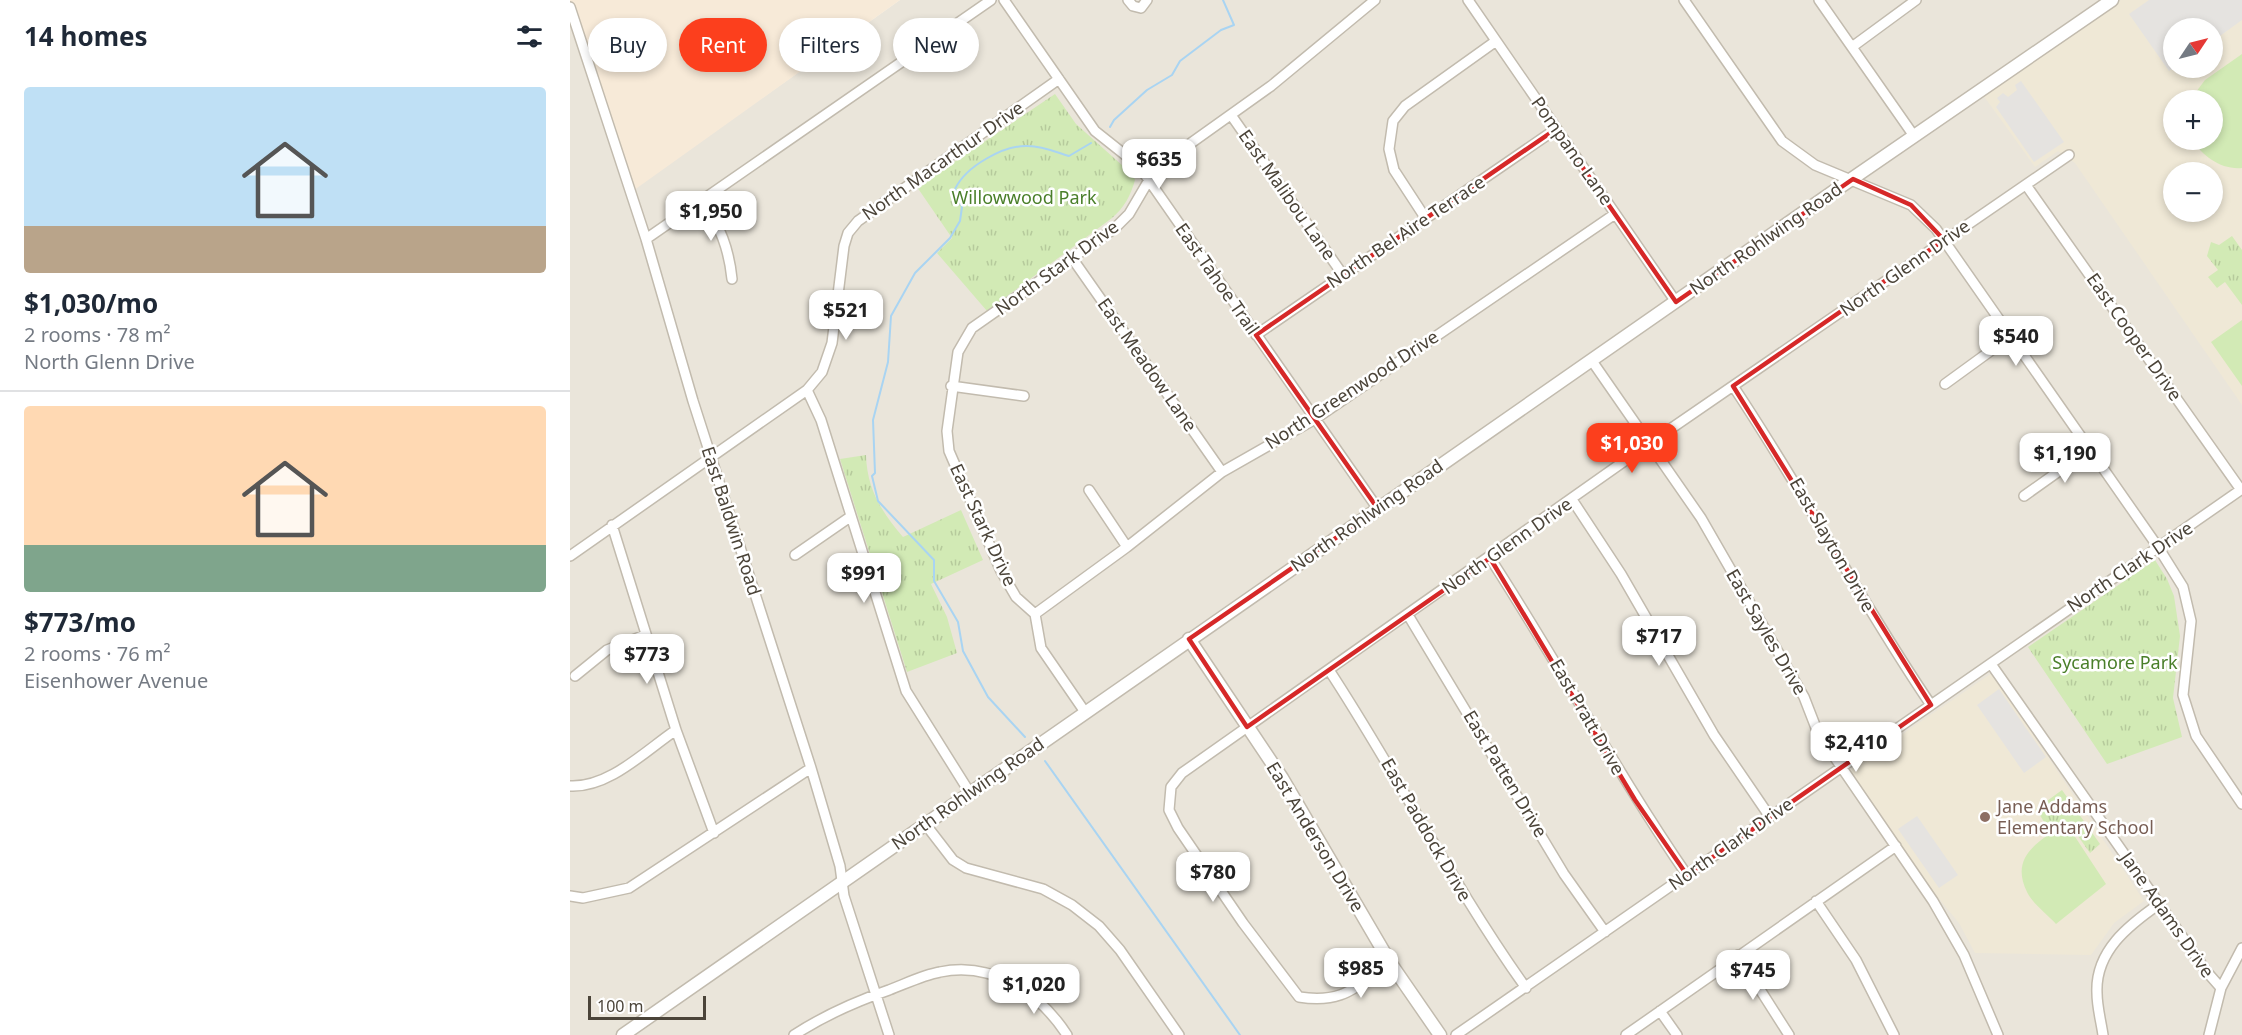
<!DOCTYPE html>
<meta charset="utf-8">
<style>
body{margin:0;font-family:"Noto Sans",sans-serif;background:#f2f2f3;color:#1f2937;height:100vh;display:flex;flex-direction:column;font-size:22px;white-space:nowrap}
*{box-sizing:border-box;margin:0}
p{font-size:20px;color:#747a83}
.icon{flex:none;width:33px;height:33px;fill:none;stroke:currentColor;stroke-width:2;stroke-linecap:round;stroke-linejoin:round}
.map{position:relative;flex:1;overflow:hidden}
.sheet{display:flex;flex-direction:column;background:#fff;width:570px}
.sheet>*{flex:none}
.guide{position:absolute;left:18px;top:18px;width:570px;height:54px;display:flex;gap:12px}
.needle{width:39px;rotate:55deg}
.fabs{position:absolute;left:1593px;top:18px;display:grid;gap:12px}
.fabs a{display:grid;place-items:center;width:60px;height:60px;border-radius:50%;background:#fff;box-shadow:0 3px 9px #0003;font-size:30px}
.scale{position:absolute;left:18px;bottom:15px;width:118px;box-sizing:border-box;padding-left:6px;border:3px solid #4b4439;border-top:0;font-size:16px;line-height:21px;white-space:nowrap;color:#4b4439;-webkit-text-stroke:4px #fff;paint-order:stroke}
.price{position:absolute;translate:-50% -51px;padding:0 14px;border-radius:12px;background:#fff;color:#222;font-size:20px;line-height:39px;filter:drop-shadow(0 2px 3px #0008)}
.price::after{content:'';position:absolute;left:50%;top:36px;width:18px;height:14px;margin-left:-9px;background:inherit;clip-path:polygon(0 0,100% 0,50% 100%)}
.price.current{background:#fc3f1d;color:#fff}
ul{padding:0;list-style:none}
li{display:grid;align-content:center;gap:12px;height:318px;padding:0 24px}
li+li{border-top:2px solid #e0e1e3}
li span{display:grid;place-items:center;height:186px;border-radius:6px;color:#555}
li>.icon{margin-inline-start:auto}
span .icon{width:108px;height:108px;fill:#fffc;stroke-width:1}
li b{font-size:26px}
h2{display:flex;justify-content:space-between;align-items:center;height:72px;padding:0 24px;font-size:26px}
.tag{padding:0 21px;border-radius:27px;background:#fff;box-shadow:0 3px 9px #0003;font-size:21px;line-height:54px}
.tag.current{background:#fc3f1d;color:#fff}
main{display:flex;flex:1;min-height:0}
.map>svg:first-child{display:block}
.residential{fill:#eae5da;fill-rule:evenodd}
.commercial{fill:#f7ead8}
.education{fill:#efe8d6;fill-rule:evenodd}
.grass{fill:#d2eab5}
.park{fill:url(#park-tufts)}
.parking{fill:#e5e3e0}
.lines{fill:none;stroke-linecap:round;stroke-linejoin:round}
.stream{stroke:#a9d4f2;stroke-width:2}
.minor-casing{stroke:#c2bbae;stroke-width:12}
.tertiary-casing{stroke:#c2bbae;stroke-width:15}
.minor{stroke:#fff;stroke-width:9}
.tertiary{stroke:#fff;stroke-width:12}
.marked{fill:none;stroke:#d62828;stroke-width:4.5;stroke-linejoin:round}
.education-dot{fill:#8d6e63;stroke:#fff;stroke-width:2}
.labels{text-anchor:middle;stroke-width:5;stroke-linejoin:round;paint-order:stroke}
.street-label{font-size:18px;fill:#4b4439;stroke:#fff}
.park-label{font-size:18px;fill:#4a7f2a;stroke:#fff}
.education-label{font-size:18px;fill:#785e54;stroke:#fff;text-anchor:start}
</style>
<main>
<section class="sheet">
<h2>14 homes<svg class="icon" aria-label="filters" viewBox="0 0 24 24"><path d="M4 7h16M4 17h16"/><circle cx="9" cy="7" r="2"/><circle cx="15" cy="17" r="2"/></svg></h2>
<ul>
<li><span style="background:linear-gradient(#bfe0f5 75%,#b9a48a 0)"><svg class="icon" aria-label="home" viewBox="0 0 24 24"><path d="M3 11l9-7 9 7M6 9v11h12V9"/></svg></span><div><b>$1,030/mo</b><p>2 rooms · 78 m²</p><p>North Glenn Drive</p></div></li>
<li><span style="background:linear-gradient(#ffd9b3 75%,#7fa58c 0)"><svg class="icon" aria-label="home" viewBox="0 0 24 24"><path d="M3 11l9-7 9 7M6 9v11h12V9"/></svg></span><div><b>$773/mo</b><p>2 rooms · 76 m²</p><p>Eisenhower Avenue</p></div></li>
</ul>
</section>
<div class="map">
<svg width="1672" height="1035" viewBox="0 0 1672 1035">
<defs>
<pattern id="park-tufts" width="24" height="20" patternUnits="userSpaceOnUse" patternTransform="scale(1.5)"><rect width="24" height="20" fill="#d2eab5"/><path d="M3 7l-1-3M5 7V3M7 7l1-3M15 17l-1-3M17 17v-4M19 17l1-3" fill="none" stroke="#b6ca9c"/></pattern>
</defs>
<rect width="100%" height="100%" fill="#f6f3ec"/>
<path class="residential" d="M 330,0 L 1672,0 L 1672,1035 L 0,1035 L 0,7 L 60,192 ZM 1604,28 L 1642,28 L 1642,68 L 1604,68 ZM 1604,100 L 1642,100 L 1642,140 L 1604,140 ZM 1604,172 L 1642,172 L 1642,212 L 1604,212 Z"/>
<path class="commercial" d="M 0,0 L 330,0 L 60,193 L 0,7 Z"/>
<path class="education" d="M 1551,0 L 1672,0 L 1672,405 L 1505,163 L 1488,151 L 1465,167 L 1413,95 ZM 1604,28 L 1642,28 L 1642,68 L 1604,68 ZM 1604,100 L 1642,100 L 1642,140 L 1604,140 ZM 1604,172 L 1642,172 L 1642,212 L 1604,212 Z
M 1422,673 L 1574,901 L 1544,923 L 1521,955 L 1405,953 L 1389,923 L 1366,895 L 1280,770 Z"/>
<path class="grass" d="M 1672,54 L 1672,168 C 1651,170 1633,156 1622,140 L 1642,140 L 1642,100 L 1620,100 L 1635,80 Z
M 1672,320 L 1672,386 L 1641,342 Z
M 1496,823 L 1536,884 L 1486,924 C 1477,914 1462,903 1457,892 C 1439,855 1470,841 1496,823 Z"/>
<path class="park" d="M 485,94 L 506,124 L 563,175 L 565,180 C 561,195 554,208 542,218 L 417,311 L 367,253 L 382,238 L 347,187 Z
M 1662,236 L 1672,250 L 1672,305 L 1655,282 L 1647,288 L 1638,277 L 1648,270 L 1637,256 L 1641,242 L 1649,245 Z
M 296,455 C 297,489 311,511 333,537 L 391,510 L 413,560 L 361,584 L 377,617 L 387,653 L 337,672 L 270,459 Z
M 1585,560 L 1597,579 L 1604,596 L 1610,636 L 1603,698 L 1612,737 L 1537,764 L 1458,647 Z
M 1492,790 L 1530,844 L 1520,853 L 1498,822 L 1476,825 L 1466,809 Z"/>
<path class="parking" d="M 1579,0 L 1672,0 L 1672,20 L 1643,41 L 1642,28 L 1604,28 L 1604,68 L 1599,71 L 1559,14 Z
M 1451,81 L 1494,142 L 1464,162 L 1426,107 L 1430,102 L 1427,98 L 1433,93 L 1438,97 L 1447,90 L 1445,85 Z
M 1429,689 L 1476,757 L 1454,773 L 1407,705 Z
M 1347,816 L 1388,875 L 1369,888 L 1328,829 Z"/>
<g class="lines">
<path class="stream" d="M 540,127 L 544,120 L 577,90 L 602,75 L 610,61 L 651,30 L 664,25 L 653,0
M 455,737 L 418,697 L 393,651 L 388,622 L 364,581 L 364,560 L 308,501 L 302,476 L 305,473 L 303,420 L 318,362 L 321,316 L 345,273 L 380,238 L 390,221 L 392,207 L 385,189 C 396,166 434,145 458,146 C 472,146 486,152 499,156 L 521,143
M 475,761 L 670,1035"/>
<g class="minor-casing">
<path id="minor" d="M 434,0 L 525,131 L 569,166 L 808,509
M 558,0 L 563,6 L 571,8 L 577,0
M 898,0 L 1106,302
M 1114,0 L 1212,141 L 1245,165 L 1341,205 L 1366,229 L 1588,547 L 1613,587 L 1621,621 L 1613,695 L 1626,736 L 1672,804
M 1249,0 L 1344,136
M 0,7 L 76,239 L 123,401 L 241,768 L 270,866 L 274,896 L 319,1035
M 1282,47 L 1346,0
M 661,115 L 773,275
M 1456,185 L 1671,490
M 133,201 C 150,226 159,249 162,279
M 856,219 L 824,170 L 819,149 L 823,121 L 835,106 L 926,41
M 76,239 L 421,0
M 502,258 L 652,472
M 686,335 L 986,129
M 1022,361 L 1131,518 L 1234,697 L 1248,733 L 1363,901 L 1394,955 L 1428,1035
M 1375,384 L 1441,336
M 381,386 L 454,396
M 1163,386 C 1233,490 1290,601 1361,705
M 237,390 L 251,420 L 336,691 L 400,793
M 519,490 L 557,547
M 1454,496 L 1520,449
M 1003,501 L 1051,574 L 1144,735 L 1200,817
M 42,525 L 106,730 L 144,833
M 225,555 L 280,517
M 0,556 L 237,390 L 252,372 L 262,343 L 274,246 L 278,233 L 288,221 L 489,79
M 920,558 C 988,662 1046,772 1117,875
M 465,614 L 557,547 L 652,472 L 745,419 L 1045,214
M 838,615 L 994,874 L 1035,932
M 1421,664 L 1637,972 L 1651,988
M 759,670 C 828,775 883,886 956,988
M 5,676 L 37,650 L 75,635
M 515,712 L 471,648 L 465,614 L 446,597 L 431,571 L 379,451 L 377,431 L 388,352 L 402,328 L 545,228 L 559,214 L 586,168 L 701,86 L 805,0
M 0,786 C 39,788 75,751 106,730
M 356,825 L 383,860 L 396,868 L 473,889 L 502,905 L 529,926 L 550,950 L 609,1035
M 0,896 L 13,898 L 59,888 L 241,768
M 1246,901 L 1286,960 L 1324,1035
M 1168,955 L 1219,1035
M 821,964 C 785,987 773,1004 729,997 L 673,923 L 608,828 L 599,810 L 601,787 L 612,773 L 1080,443 L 1499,155
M 1090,1011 L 1107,1035
M 224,1035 C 255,1015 284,1002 319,990 C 335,984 353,975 370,972 C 422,961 470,993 497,1035
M 886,1035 L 1672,489
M 1056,1035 L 1326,846
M 1533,1035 C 1531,1021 1527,1007 1527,993 C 1525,951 1559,925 1589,904
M 1639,1035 L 1651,988 L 1672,948"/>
</g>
<g class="tertiary-casing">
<path id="tertiary" d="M 619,639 L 712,778 L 821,964 L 870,1035
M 53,1035 L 1270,187 L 1542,0"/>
</g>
<use href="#minor" class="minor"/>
<use href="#tertiary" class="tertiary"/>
</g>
<path class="marked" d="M 986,129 L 1106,302 L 1283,179 L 1341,205 L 1374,240 L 1163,386 L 1361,705 L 1117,875 L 1065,800 L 920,558 L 677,727 L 619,639 L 808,509 L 686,335 Z"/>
<circle class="education-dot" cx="1415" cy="817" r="6"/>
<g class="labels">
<g class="street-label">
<text transform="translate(1002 151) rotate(55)" y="6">Pompano Lane</text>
<text transform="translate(373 161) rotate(-35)" y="6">North Macarthur Drive</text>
<text transform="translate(717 195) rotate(55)" y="6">East Malibou Lane</text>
<text transform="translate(836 232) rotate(-34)" y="6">North Bel Aire Terrace</text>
<text transform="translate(1196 239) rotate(-35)" y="6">North Rohlwing Road</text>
<text transform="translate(487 268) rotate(-36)" y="6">North Stark Drive</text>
<text transform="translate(1335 268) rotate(-35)" y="6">North Glenn Drive</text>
<text transform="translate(647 279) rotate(55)" y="6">East Tahoe Trail</text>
<text transform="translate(1564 337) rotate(55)" y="6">East Cooper Drive</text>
<text transform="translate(577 365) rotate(55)" y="6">East Meadow Lane</text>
<text transform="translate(782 390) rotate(-33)" y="6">North Greenwood Drive</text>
<text transform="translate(797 516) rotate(-35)" y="6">North Rohlwing Road</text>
<text transform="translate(161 521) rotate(72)" y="6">East Baldwin Road</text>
<text transform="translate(413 525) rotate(65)" y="6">East Stark Drive</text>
<text transform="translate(1262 545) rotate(60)" y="6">East Slayton Drive</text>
<text transform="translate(937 546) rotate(-35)" y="6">North Glenn Drive</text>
<text transform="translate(1560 567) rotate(-34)" y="6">North Clark Drive</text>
<text transform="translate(1196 632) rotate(60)" y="6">East Sayles Drive</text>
<text transform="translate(1017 717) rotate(60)" y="6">East Pratt Drive</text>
<text transform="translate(935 774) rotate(59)" y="6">East Patten Drive</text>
<text transform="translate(398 794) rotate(-35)" y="6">North Rohlwing Road</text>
<text transform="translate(856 830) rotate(60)" y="6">East Paddock Drive</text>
<text transform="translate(745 837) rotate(59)" y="6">East Anderson Drive</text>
<text transform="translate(1161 844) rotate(-35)" y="6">North Clark Drive</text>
<text transform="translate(1597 915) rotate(55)" y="6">Jane Adams Drive</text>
</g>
<g class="park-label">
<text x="454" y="204">Willowwood Park</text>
<text x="1545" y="669">Sycamore Park</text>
</g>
<g class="education-label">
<text x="1427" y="813">Jane Addams<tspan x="1427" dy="21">Elementary School</tspan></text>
</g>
</g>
</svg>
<div class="fabs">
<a><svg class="needle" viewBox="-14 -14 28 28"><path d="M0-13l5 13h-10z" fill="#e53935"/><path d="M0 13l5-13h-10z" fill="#747a83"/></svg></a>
<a>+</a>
<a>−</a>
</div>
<div class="scale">100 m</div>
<b class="price" style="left:589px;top:190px">$635</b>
<b class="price" style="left:141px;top:242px">$1,950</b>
<b class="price" style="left:276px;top:341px">$521</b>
<b class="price" style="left:1446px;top:367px">$540</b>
<b class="price current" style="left:1062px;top:474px">$1,030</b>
<b class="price" style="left:1495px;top:484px">$1,190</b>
<b class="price" style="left:294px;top:604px">$991</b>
<b class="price" style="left:1089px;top:667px">$717</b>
<b class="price" style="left:77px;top:685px">$773</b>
<b class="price" style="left:1286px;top:773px">$2,410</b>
<b class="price" style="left:643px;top:903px">$780</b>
<b class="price" style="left:791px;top:999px">$985</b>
<b class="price" style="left:1183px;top:1001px">$745</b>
<b class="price" style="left:464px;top:1015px">$1,020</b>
<div class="guide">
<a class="tag">Buy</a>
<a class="tag current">Rent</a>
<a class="tag">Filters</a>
<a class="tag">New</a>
</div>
</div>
</main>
